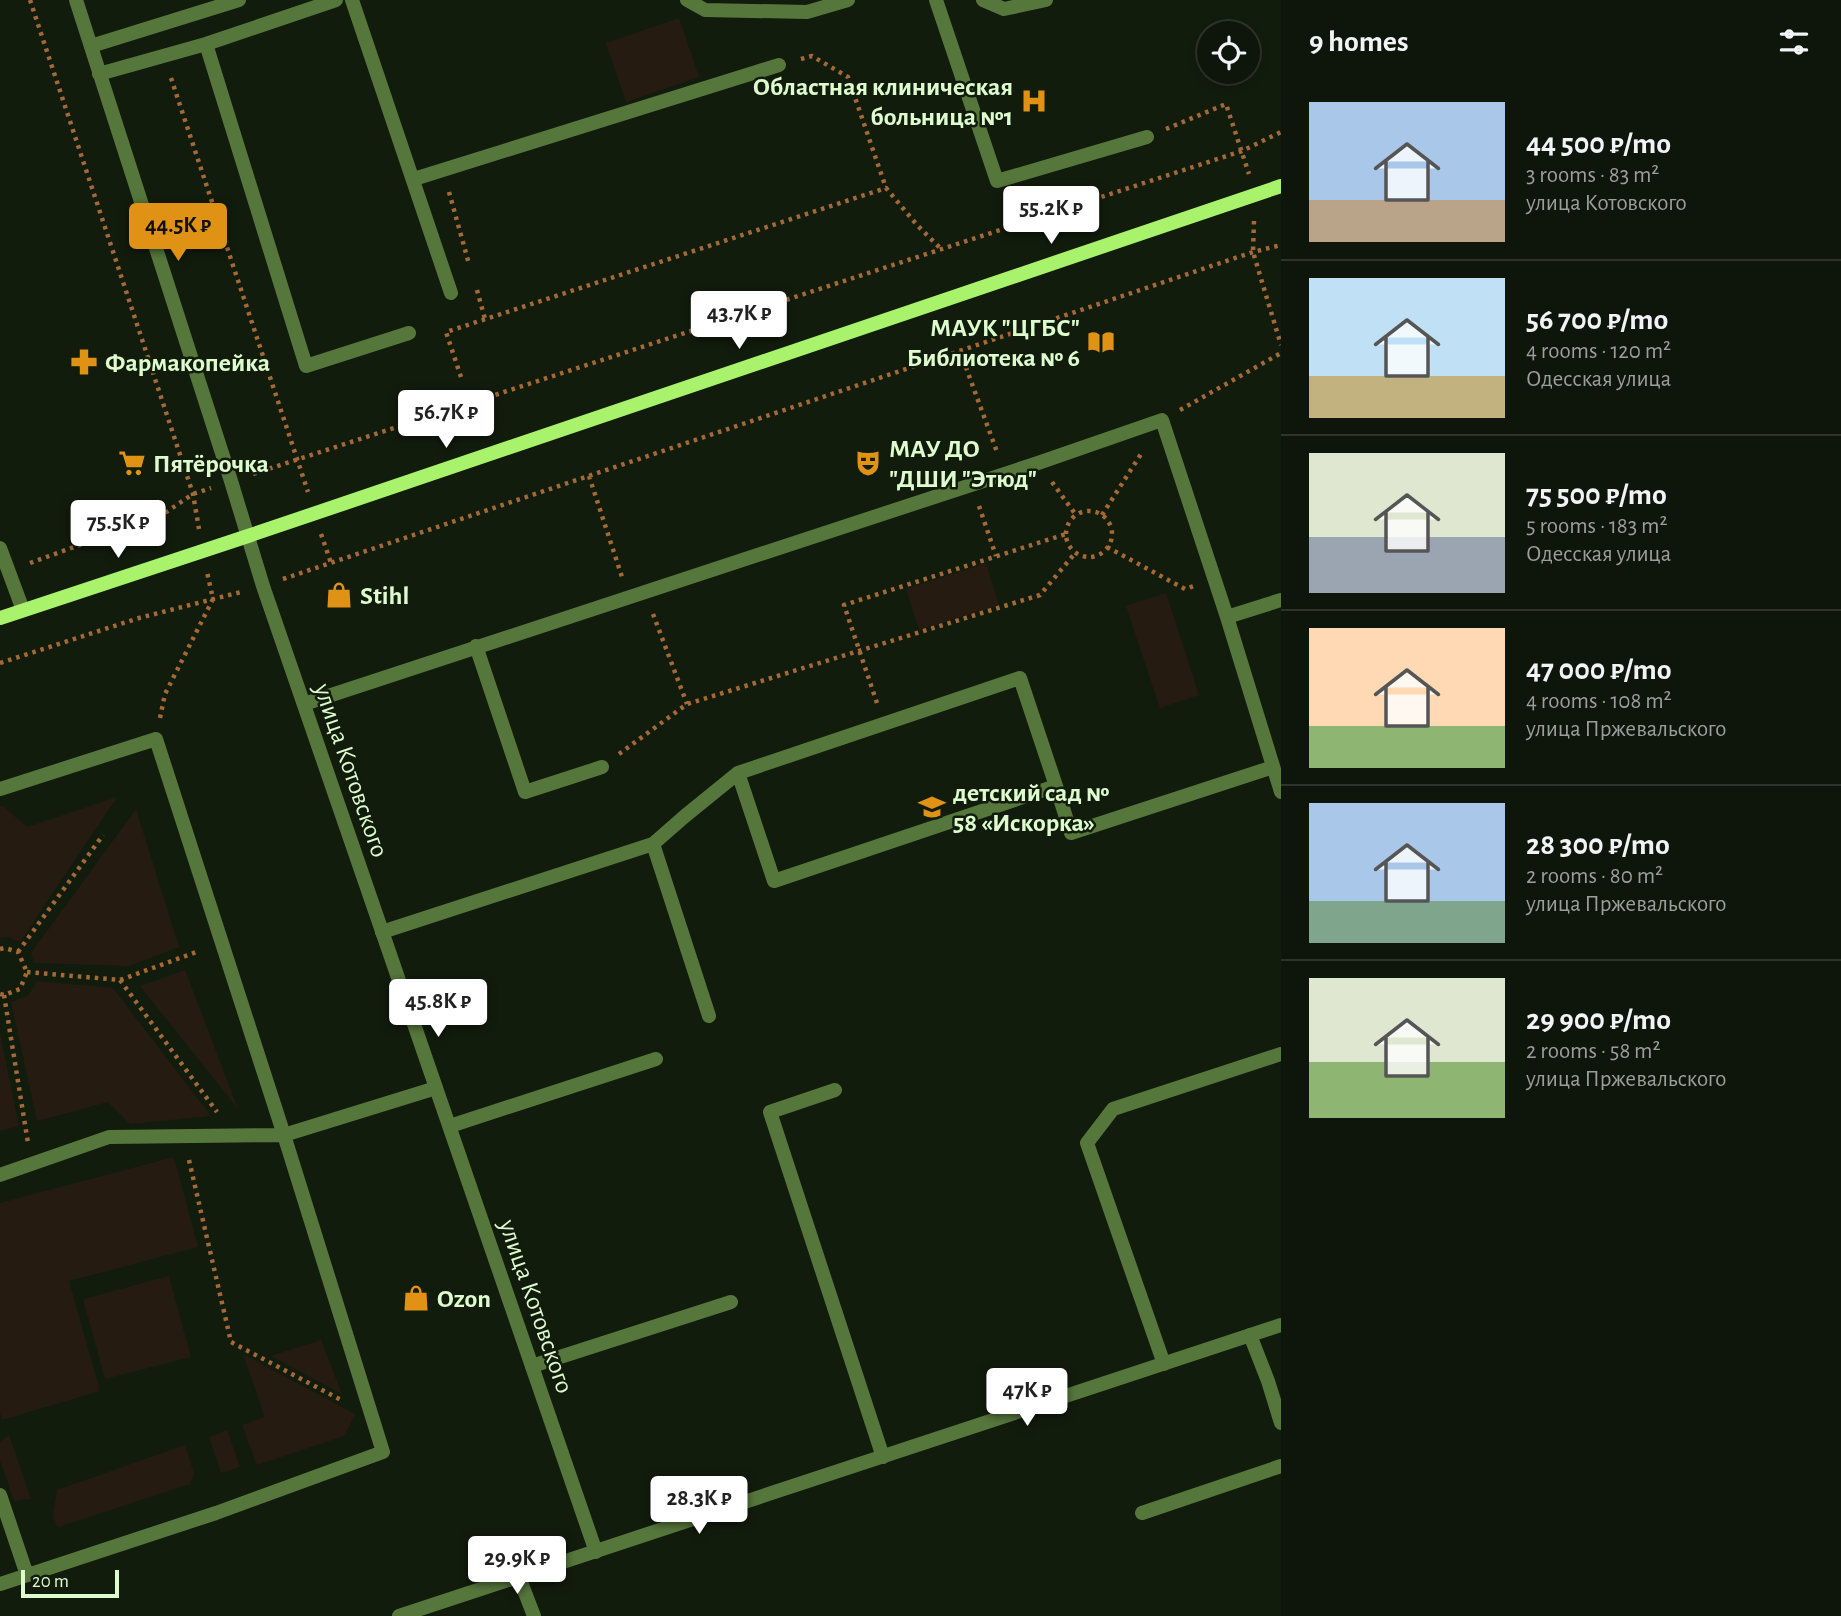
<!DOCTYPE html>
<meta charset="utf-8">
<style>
body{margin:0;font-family:"Alegreya Sans",sans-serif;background:#171e13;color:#f1f3f6;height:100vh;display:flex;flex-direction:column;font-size:26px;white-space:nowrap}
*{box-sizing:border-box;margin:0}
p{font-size:23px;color:#9b9f9c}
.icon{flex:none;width:38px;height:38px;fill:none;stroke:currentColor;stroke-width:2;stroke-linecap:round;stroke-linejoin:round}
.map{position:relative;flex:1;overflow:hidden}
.drawer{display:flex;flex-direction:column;background:#0e150a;width:560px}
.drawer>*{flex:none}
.fabs{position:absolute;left:1197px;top:21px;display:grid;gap:14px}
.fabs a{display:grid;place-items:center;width:63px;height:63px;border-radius:50%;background:#0e150a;box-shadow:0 4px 10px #0003,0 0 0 2px #2e342b;font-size:35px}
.scale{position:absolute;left:21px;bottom:18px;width:98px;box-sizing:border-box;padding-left:7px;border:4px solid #ddfbcd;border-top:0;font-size:19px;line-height:24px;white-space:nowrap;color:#ddfbcd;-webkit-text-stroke:5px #121c0d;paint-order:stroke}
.price{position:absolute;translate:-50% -60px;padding:0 16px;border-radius:7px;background:#fff;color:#222;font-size:23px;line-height:46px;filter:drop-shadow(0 2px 4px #0008)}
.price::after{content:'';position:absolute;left:50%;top:42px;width:21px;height:16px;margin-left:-10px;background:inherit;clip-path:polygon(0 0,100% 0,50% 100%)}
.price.current{background:#df9214;color:#111}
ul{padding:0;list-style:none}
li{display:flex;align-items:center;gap:21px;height:175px;padding:0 28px}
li+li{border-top:2px solid #2e342b}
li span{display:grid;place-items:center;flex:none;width:196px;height:140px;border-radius:0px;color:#555}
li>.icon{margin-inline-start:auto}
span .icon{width:84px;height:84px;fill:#fffc;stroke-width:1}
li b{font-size:30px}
h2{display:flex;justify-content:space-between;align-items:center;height:84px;padding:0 28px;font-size:30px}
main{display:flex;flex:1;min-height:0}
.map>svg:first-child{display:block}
.green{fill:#251b11}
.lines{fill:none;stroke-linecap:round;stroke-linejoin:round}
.path{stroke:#a46937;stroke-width:4.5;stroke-dasharray:3.5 5;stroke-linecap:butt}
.lane{stroke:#56773c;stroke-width:14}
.street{stroke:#56773c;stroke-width:14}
.secondary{stroke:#a9f26c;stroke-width:14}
.labels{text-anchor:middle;stroke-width:5;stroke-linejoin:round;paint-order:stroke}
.poi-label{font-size:26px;font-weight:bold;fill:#ddfbcd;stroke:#121c0d;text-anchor:start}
.street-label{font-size:26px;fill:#ddfbcd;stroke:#121c0d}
</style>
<main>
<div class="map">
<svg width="1281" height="1616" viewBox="0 0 1281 1616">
<rect width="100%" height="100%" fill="#121c0d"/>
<path class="green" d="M 679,18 L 699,77 L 626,102 L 606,43 Z
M 986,563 L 999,605 L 919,630 L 906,589 Z
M 1166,593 L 1199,695 L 1160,708 L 1126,606 Z
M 117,797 L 20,942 L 8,937 L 0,938 L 0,807 L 3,806 L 27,827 Z
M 136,809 L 179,947 L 129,966 L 34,963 L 31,953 Z
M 185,970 L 238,1109 L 140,986 Z
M 37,981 L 113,988 L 211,1116 L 130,1124 L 108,1102 L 37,1121 L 11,1002 L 28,996 Z
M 0,1033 L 19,1126 L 0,1131 Z
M 174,1157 L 198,1247 L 69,1281 L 100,1391 L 2,1420 L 0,1413 L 0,1203 Z
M 169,1276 L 191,1357 L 105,1379 L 83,1299 Z
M 321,1340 L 342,1394 L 271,1356 Z
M 243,1354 L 355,1414 L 344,1436 L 257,1465 L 242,1425 L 265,1417 Z
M 227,1430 L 240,1467 L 221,1473 L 209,1437 Z
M 9,1435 L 31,1499 L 14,1501 L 0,1460 L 0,1442 Z
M 185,1445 L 194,1473 L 190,1484 L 58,1527 L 53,1517 L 57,1490 Z"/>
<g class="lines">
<path class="path" d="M 30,0 L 193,494 L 199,529
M 801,59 L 812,56 L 848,77 L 886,188
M 171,78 L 308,492
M 1166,129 L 1226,104 L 1249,174
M 449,192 L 469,264
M 1254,221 L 1253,252 L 1281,345
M 477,290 L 485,319
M 960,351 L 997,452
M 461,377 L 446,332 L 886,188 L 917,225 L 941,249
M 1180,410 L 1281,353
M 253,474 L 1242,151 L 1281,132
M 589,476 L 622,577
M 1052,482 L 1076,515
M 979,506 L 996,556
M1066 534a23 23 0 1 1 46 0a23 23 0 1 1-46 0Z
M 1102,515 L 1141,454
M 321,534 L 331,563
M 1107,547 L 1185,589 L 1194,586
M 30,563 L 162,515 L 193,494 L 211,488
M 283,579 L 1253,252 L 1281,245
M 653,614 L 687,704
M 0,663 L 139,618 L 241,592
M 877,703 L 844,605 L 1066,534
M 160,718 L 165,694 L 213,599 L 207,572
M 619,754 L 687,704 L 1040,595 L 1076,552
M 0,949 L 5,948 L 18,952 L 27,972 L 20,989 L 4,995 L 0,994
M 18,952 L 103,835
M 27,972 L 120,980 L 199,951
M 120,980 L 217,1112
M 4,995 L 28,1143
M 189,1160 L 231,1342 L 343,1401"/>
<path class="lane" d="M 352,0 L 451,293
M 687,0 L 705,10 L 807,12 L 848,0
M 936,0 L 997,181 L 1147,137
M 983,0 L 1004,9 L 1046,0
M 206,44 L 306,366 L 409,333
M 91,46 L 239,0
M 99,74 L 206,44 L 336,0
M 414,179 L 779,65
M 0,548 L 23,610
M 1227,617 L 1281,600
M 476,646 L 525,792 L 602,767
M 1020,678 L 1056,786 L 774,881 L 738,773 Z
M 304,704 L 1038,463 L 1162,420 L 1227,617 L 1281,792
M 1056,786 L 1071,833 L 1273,767
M 0,789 L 156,739 L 284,1135 L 109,1137 L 0,1175
M 653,844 L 685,816 L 738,773
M 382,932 L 653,844 L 709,1016
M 835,1090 L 770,1112 L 883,1457
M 450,1126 L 656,1059
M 1250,1335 L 1268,1381 L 1281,1423
M 1164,1364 L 1087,1143 L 1113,1109 L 1281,1054
M 532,1366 L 731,1302
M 0,1495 L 27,1575
M 1142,1513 L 1281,1466
M 519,1577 L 534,1616
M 0,1584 L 216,1513 L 383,1452 L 284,1135 L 436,1088"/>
<path class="street" d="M 76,0 L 231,481 L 263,586 L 596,1552
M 399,1616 L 1281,1325"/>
<path class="secondary" d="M 0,618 L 248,536 L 1281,186"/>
</g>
<defs>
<g id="hospital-bare" transform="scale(2.1)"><path d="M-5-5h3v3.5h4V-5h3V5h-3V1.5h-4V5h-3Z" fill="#df9214" stroke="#121c0d" stroke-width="2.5" paint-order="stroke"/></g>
<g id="library-bare" transform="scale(2.1)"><path d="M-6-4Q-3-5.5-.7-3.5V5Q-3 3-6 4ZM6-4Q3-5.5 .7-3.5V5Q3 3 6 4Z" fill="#df9214" stroke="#121c0d" stroke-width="2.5" paint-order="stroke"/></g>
<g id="pharmacy-bare" transform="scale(2.1)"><path d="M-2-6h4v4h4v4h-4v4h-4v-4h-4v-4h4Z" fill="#df9214" stroke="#121c0d" stroke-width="2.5" paint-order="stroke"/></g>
<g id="supermarket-bare" transform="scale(2.1)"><path d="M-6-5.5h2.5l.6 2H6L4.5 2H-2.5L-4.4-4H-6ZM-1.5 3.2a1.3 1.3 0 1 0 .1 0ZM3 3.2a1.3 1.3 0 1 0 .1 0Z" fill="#df9214" stroke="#121c0d" stroke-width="2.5" paint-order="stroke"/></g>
<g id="theatre-bare" transform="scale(2.1)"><path d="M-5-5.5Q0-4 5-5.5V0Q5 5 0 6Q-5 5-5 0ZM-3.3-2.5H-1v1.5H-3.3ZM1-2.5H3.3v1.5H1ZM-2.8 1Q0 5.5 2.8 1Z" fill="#df9214" stroke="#121c0d" stroke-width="2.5" paint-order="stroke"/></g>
<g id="shop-bare" transform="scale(2.1)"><path d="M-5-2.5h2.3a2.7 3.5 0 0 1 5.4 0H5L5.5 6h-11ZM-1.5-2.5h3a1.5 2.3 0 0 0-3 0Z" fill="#df9214" stroke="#121c0d" stroke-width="2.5" paint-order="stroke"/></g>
<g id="school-bare" transform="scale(2.1)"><path d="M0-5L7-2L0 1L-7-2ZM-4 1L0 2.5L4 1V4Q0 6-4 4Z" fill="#df9214" stroke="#121c0d" stroke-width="2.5" paint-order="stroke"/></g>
</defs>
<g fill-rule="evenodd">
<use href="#hospital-bare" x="1034" y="101"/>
<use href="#library-bare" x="1101" y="342"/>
<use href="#pharmacy-bare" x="84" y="362"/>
<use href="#supermarket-bare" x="132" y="463"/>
<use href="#theatre-bare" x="868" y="463"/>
<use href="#shop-bare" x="339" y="595"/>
<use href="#school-bare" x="932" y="807"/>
<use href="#shop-bare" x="416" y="1298"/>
</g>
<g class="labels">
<g class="poi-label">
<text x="1013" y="95" text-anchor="end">Областная клиническая<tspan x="1013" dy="30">больница №1</tspan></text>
<text x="1080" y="336" text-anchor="end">МАУК "ЦГБС"<tspan x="1080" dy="30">Библиотека № 6</tspan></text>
<text x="105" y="371">Фармакопейка</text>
<text x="889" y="457">МАУ ДО<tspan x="889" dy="30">"ДШИ "Этюд"</tspan></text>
<text x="153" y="472">Пятёрочка</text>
<text x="360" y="604">Stihl</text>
<text x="953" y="801">детский сад №<tspan x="953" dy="30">58 «Искорка»</tspan></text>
<text x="437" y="1307">Ozon</text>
</g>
<g class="street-label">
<text transform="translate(352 770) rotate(71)" y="9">улица Котовского</text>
<text transform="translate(537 1306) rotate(71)" y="9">улица Котовского</text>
</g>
</g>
</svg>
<div class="fabs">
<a><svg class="icon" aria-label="locate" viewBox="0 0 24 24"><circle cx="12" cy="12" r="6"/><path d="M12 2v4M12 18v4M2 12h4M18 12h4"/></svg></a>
</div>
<div class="scale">20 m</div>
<b class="price" style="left:1051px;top:246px">55.2K ₽</b>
<b class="price current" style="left:178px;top:263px">44.5K ₽</b>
<b class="price" style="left:739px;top:351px">43.7K ₽</b>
<b class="price" style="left:446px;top:450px">56.7K ₽</b>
<b class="price" style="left:118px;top:560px">75.5K ₽</b>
<b class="price" style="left:438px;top:1039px">45.8K ₽</b>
<b class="price" style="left:1027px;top:1428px">47K ₽</b>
<b class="price" style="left:699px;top:1536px">28.3K ₽</b>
<b class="price" style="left:517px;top:1596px">29.9K ₽</b>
</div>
<section class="drawer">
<h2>9 homes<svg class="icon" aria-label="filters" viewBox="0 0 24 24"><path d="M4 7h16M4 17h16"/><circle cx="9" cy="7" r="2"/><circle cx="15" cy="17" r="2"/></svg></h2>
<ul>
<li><span style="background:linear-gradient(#a9c7e8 70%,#b9a48a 0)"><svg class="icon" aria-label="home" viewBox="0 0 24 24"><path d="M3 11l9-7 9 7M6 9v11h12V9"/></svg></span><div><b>44 500 ₽/mo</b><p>3 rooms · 83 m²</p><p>улица Котовского</p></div></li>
<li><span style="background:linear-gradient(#bfe0f5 70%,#c2b280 0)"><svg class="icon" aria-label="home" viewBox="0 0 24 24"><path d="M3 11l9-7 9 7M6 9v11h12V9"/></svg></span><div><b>56 700 ₽/mo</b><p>4 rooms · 120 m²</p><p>Одесская улица</p></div></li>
<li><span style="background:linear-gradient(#dfe7d0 60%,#9aa5b1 0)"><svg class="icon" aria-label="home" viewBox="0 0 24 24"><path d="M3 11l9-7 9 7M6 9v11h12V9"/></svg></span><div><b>75 500 ₽/mo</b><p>5 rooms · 183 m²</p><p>Одесская улица</p></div></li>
<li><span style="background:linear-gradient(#ffd9b3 70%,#8fb573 0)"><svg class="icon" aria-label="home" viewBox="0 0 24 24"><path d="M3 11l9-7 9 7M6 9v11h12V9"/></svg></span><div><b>47 000 ₽/mo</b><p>4 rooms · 108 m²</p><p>улица Пржевальского</p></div></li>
<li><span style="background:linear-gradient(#a9c7e8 70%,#7fa58c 0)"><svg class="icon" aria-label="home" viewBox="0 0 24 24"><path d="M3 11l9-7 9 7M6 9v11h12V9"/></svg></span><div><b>28 300 ₽/mo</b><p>2 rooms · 80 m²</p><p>улица Пржевальского</p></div></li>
<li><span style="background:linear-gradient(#dfe7d0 60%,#8fb573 0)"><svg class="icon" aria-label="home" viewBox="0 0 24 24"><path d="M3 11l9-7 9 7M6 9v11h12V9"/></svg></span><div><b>29 900 ₽/mo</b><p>2 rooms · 58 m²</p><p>улица Пржевальского</p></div></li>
</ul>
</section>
</main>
